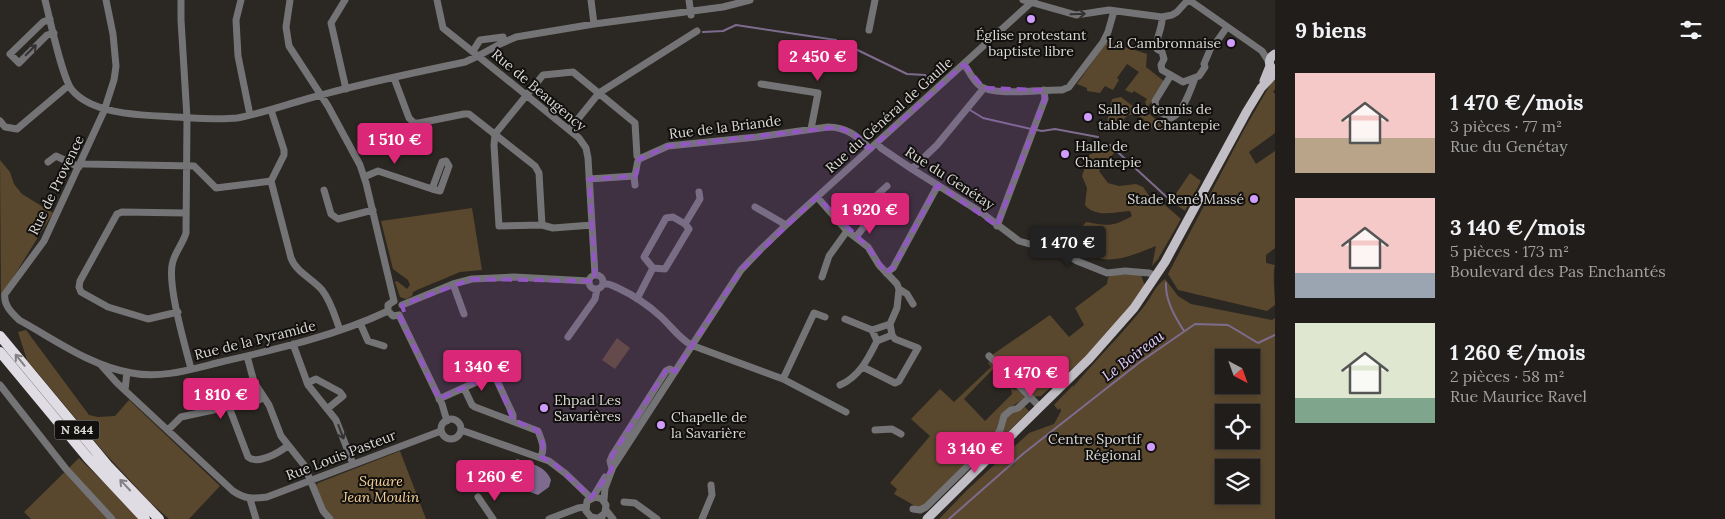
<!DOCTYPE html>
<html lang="fr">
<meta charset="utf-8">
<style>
body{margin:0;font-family:Lora,serif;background:#282623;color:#f1f3f6;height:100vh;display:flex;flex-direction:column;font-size:19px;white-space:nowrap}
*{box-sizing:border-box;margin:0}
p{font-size:16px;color:#a2a2a2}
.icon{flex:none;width:28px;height:28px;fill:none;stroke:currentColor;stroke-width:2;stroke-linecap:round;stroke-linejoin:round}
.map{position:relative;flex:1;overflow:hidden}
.sheet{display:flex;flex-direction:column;background:#201d1a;width:450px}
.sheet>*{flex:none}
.needle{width:32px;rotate:139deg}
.fabs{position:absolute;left:1215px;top:349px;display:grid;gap:10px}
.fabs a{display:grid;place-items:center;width:45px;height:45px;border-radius:0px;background:#201d1a;box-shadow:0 2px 8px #0003,0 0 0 1px #3d3b39;font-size:25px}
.price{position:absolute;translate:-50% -42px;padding:0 11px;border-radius:5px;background:#db2777;color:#fff;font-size:16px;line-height:32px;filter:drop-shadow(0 1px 2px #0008)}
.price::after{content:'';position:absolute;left:50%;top:30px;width:15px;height:11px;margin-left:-8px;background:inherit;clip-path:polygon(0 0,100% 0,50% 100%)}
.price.on{background:#222;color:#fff}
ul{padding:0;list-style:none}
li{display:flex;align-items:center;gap:15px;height:125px;padding:0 20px}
li span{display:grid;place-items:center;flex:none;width:140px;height:100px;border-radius:0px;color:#555}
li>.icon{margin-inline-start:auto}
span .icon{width:60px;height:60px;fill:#fffc;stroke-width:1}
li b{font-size:21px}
h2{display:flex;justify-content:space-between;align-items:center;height:60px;padding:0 20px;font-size:21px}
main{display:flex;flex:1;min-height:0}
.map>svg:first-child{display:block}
.green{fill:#5a482e;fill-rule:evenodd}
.water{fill:#7e6c8f}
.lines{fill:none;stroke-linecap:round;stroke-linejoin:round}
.stream{stroke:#7e6c8f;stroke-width:2}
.minor{stroke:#747376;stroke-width:7}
.major{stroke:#c1bec5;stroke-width:9}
.highway{stroke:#e0dce4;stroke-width:10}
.oneway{stroke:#343332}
.oneway2{stroke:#838084}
.marked{fill:#9357c4;fill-opacity:0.2;stroke:#9357c4;stroke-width:4;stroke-dasharray:10 6;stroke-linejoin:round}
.poi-dot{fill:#d09dfe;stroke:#12100e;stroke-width:2}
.labels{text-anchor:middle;stroke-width:4;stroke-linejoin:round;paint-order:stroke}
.shield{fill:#12100e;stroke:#9f9d99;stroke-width:1}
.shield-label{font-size:12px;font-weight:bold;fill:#dbd9d5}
.poi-label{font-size:14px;fill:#dbd9d5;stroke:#12100e;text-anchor:start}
.street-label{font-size:14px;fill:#dbd9d5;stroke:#12100e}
.park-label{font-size:14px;font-style:italic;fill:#fad398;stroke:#12100e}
.water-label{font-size:15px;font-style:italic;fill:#e7cfff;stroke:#12100e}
</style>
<main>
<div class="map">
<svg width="1275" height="519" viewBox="0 0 1275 519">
<rect width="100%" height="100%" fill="#2b2722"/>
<path class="green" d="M 1107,41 L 1147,54 L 1146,67 L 1165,82 L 1147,108 L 1145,107 L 1146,104 L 1145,102 L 1147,99 L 1134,91 L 1132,93 L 1125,90 L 1139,72 L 1127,64 L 1117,78 L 1119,80 L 1113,90 L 1105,86 L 1100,93 L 1087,91 L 1087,88 L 1077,84 Z
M 1275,80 L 1275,89 L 1273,92 L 1275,94 L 1275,133 L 1249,152 L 1256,164 L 1275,151 L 1275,248 L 1266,255 L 1266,263 L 1275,265 C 1272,275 1275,293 1275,305 L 1267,311 L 1178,290 L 1168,274 L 1245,128 L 1271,83 Z
M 1121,97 L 1134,107 L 1138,103 L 1154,118 L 1171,126 L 1149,129 C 1147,119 1138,114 1128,115 L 1122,121 L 1107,122 L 1109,113 L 1116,116 L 1119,112 L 1116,106 L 1110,107 L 1112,99 Z
M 1113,143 L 1114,153 L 1099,171 L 1108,183 L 1119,186 L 1136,184 L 1143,187 L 1150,197 L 1165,205 L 1181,219 L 1158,259 L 1152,266 L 1156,246 C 1141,252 1110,266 1095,256 C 1089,252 1083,240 1079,234 L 1080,229 L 1086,222 C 1108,226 1113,227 1132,216 L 1130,211 C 1116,212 1095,218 1085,205 L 1087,188 L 1082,176 L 1089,155 Z
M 0,160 L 10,172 L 14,184 L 22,194 L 53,213 L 1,297 Z
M 1190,173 L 1201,181 L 1185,211 L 1171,201 Z
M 472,208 L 482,270 L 460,272 L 417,290 L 413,292 L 412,296 L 406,299 L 400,297 L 395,282 L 397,281 L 407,289 L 410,285 L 408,280 L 393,269 L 381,221 Z
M 1111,275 L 1141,275 L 1145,286 L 1138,298 L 1084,358 L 1041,396 L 1031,397 L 992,355 L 1050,315 L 1069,337 L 1084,325 L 1075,308 L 1107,284 L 1108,278 Z
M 1165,279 L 1178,296 L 1191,304 L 1272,320 L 1275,318 L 1275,519 L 939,519 L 967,490 L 1029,433 L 1054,424 L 1061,411 L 1060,408 L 1058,410 L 1054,405 L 1073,385 L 1073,387 C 1096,360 1120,336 1142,309 C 1150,300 1155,285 1165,279 ZM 1224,358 L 1251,358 L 1251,385 L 1224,385 ZM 1224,412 L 1251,412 L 1251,440 L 1224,440 ZM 1224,468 L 1251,468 L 1251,495 L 1224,495 Z
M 26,330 L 89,415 L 98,417 L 115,416 L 129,400 L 220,486 L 189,519 L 169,519 L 150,502 L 102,450 L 27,360 L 18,332 Z
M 617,338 L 630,348 L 615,369 L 602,360 Z
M 989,362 L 996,369 L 995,371 L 993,369 L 964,399 L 985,421 L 1012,394 L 1011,389 L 1018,390 L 1025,397 C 1010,410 998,409 997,433 L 925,505 L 917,507 L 894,494 L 897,489 L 890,483 L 930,436 L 911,419 L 940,389 L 954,402 L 991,367 L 988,363 Z
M 1024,406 L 1029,411 L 1004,436 L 1002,434 L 1006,417 Z
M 400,451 L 426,519 L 333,519 L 325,511 L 315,486 L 318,483 Z
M 79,458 L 141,519 L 31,519 L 24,512 Z"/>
<path class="water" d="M 517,459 C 530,463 546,466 551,480 L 549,487 L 538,495 L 509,484 C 501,476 509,464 517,459 Z"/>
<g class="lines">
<path class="stream" d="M 703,32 L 723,31 L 736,25 L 836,40
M 841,42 L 907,74 L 925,75 L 934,82
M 970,110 L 983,118 L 1031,129
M 1037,130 L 1042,131 L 1055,129 L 1098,137
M 1110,145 L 1170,200
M 1166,283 C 1165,300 1175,317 1184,331
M 949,519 L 1024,453 L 1140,362 L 1195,324 L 1228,325 L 1258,343 L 1275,335"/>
<path class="minor" d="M 45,0 C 50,19 62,78 72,90 C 94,116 146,115 176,117 C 196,118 217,120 237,118 C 265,113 293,102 321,95 C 368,82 417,72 465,62 L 478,56 L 579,138 L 586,148 L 588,158 L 595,275
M 106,0 L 113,34 L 116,66 L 114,80 L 104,111 L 44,241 L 5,294 C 3,305 12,313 19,320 C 54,339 92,367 132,373 C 161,379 192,369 221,362 C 277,349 335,336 388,311
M 181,0 L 181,20 L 187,118 L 186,233 C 183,243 176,251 173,261 C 166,282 185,345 191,369
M 241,0 L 236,20 L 238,56 L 250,115
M 290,0 L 286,27 L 289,46 L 328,106 L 360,165 L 366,183 L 394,301
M 345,0 L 331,23 L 346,89
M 437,0 L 443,28 L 478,56 L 500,44 L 516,37 L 594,24 L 723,7 L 750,0
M 591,0 L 594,24
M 689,0 L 691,15
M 1023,0 L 1076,15 L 1109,10 L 1162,17 L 1172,15 L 1177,12 L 1188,0
M 1189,0 L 1262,51 L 1269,62
M 1162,17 C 1163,28 1155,38 1157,49 L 1162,52 L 1164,59 L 1161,65 L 1162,70 L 1183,82 L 1199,76 L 1205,67 L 1204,64 L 1212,45 L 1215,44 L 1227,27
M 50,19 L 43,22 L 10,54 L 19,63 L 47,35 L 54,33
M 869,30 L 875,0
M 473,51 L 480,40 L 503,37
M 964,64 C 969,71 973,81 980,86 C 995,97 1043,89 1062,90 L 1069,87 L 1103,42 L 1108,32 L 1114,11
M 1171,75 L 1155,101 L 1156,110 L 1171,118 C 1182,115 1191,89 1195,78
M 394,78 L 409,118 L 414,123 L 419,123 L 464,114 L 469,114 L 535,166 L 539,173 L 542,225 L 553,228 L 592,225
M 761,84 L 818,93 L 811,129
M 271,110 L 284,150 L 284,155 L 271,181 L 291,258 C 296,272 313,279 322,290 C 331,301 335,317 340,330
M 0,121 L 5,127 L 17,129 L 69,85
M 569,130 L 599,93 L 697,31
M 877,143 L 881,148 L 912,169 L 982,213 L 1019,241 L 1066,254 L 1077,261 L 1107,273 L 1125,271 L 1149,273 L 1156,276
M 639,159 L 668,146 L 757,137 L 828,127 C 847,127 857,136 870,149
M 48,162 L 56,156 L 79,167
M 81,163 L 85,164 L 194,166 L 216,188 L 271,181
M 912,169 L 937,145 L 984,88
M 634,176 L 635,185
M 364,177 L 378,171 L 432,189 L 440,191 L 449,166 L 446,161 L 442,162 L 432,189
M 589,179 L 634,176 C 638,170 635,165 639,159
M 324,190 L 331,214 L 338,219 L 373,210
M 817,197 L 847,231 L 868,247 L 879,265 L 897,284 L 899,289 L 907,294 L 913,304
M 755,207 L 786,225
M 673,217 L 685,224 L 689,229 L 665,269 L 653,268 L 644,257 L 666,218 Z
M 685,224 L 700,199 L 699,192
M 542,225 L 499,226 L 494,145 L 495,134 L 543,75 L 573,72 L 635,123 L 637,156 L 639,159
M 997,226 L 1045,99 L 1044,90
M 856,237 L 869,220 L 870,207 L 867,204 L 887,186
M 1066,254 L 1076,234
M 886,273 L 893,268 L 938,185
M589 282a7 7 0 1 1 14 0a7 7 0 1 1-14 0Z
M 822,277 L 829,256 L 847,231
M 453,284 L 464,314
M 603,284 C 609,283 613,286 618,288 C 633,295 648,305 660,316 C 671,326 679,338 691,345 L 783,379 L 846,412
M 637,299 L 653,268
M 394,301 L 388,305 L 388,311 L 393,316 L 399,315
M 402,305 L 453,284 L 472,279 L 514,277 L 589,281
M 178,312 L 148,319 L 108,307 L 81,292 L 79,287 L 80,281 L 117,214 L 122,212 L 186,213
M 399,315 L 442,404 L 447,421
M 845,319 L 872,330
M 360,323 L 368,341 L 384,346
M 890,324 L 872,330 L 877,341 L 892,335
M 568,337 L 595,299 L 597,289
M 293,344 L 308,385 L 336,420 L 353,464
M 247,356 L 254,382 L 269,405 L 281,436 L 304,465 L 323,511 L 330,519
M 989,356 L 1040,407
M 100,364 L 117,383 L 233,491 C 245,499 253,499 267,497 L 441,431
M 863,367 L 895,383 L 899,381 L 918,348 L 895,339 L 892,335 L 890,324 L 897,308 L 899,289
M 783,379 L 814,313 L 825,317
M 307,383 L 316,379 L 340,392 L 343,396 L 327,409
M 0,385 L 66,469 L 112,519
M 840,385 C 859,377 868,359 877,341
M 464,388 L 472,405 L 475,407 L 538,431 C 542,441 545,447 541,457
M 125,390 L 127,372
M 439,399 L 494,374 L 513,415 L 513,420
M 229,407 L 248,457 C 257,465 279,453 287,446
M441 429a10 10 0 1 1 20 0a10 10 0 1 1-20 0Z
M 168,430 L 181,417 L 259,400 L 264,397
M 461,430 L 549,461 L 566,474 L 591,498
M 875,430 L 892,429 L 901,434
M 612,469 L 610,461 L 612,456 L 666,371 L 670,369 L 675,372
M 478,497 L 493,519
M 593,497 L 605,477
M 250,499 L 256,519
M 604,500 L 605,488 L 613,467 L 741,270 L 761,249 L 786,225 L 1034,0
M 624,502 L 635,503 L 657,519
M 913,509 L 920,510 L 926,507 L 994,440 L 1000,430 L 1004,416 L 1011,410 L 1018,408 L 1030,397
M 606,510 L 613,519
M 599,518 L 605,513 L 606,505 L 602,499 L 595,497 L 587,501 L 586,511 L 591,517 L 602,519
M 549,519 L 578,508 L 585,507
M 702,519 L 712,495 L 711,485"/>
<path class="major" d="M 1275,70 C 1267,66 1268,58 1275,54
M 1264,81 L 1270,66
M 927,519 L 1040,407 L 1089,359 L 1134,308 L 1165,262 L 1247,111 L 1261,88 L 1275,73"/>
<path class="highway" d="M 0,336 L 108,466 L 159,519
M 0,352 L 88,458 L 145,519"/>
</g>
<defs><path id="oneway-shaft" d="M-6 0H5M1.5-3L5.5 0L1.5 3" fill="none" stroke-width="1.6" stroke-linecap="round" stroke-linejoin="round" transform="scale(1.25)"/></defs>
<g class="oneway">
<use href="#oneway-shaft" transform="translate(1078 14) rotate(-2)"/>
<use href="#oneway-shaft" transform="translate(31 50) rotate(-45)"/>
<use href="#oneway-shaft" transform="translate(341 432) rotate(69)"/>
</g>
<g class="oneway2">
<use href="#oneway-shaft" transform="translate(20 360) rotate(-129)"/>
<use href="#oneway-shaft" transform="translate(125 485) rotate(-133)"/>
</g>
<path class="marked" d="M 964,64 L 984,88 L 1044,90 L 1045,99 L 997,226 L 938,185 L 893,268 L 886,273 L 868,247 L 817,197 L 741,270 L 675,372 L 668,367 L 612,456 L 612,469 L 591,498 L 556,465 L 541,457 L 543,444 L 537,430 L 513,420 L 494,374 L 439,399 L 399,315 L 404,312 L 402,305 L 472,279 L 595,281 L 589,179 L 636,176 L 639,159 L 668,146 L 838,127 L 856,135 L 870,149 Z"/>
<g class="poi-dot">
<circle cx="1031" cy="19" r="5"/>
<circle cx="1231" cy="43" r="5"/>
<circle cx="1088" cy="117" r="5"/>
<circle cx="1065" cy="154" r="5"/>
<circle cx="1254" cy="199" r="5"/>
<circle cx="544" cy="408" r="5"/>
<circle cx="661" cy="425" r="5"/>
<circle cx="1151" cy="447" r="5"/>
</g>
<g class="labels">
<rect class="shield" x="54.5" y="420.5" width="45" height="19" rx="4"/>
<g class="shield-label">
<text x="77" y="434">N 844</text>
</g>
<g class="poi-label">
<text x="1031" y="40" text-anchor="middle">Église protestant<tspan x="1031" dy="16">baptiste libre</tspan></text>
<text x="1221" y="48" text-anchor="end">La Cambronnaise</text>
<text x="1098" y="114">Salle de tennis de<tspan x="1098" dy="16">table de Chantepie</tspan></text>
<text x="1075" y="151">Halle de<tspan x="1075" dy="16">Chantepie</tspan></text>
<text x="1244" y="204" text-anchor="end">Stade René Massé</text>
<text x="554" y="405">Ehpad Les<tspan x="554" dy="16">Savarières</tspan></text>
<text x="671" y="422">Chapelle de<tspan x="671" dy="16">la Savarière</tspan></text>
<text x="1141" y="444" text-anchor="end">Centre Sportif<tspan x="1141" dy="16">Régional</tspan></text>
</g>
<g class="street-label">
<text transform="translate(539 90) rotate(40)" y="5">Rue de Beaugency</text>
<text transform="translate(889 115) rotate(-42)" y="5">Rue du Général de Gaulle</text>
<text transform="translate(725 127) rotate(-7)" y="5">Rue de la Briande</text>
<text transform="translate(950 178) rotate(33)" y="5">Rue du Genétay</text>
<text transform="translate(56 185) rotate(-64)" y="5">Rue de Provence</text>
<text transform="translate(255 340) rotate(-14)" y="5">Rue de la Pyramide</text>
<text transform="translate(341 455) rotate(-21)" y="5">Rue Louis Pasteur</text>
</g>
<g class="park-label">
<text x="381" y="486">Square<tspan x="381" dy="16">Jean Moulin</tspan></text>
</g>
<g class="water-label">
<text transform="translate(1133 356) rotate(-37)" y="5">Le Boireau</text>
</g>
</g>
</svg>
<div class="fabs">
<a><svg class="needle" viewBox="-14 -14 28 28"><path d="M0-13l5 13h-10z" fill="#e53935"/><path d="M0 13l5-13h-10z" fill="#a2a2a2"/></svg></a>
<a><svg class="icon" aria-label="locate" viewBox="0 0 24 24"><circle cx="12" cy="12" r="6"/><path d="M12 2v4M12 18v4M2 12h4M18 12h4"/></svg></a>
<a><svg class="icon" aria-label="layers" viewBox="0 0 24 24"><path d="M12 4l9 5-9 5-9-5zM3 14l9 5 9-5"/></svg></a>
</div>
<b class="price" style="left:818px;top:82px">2 450 €</b>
<b class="price" style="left:395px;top:165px">1 510 €</b>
<b class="price" style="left:870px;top:235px">1 920 €</b>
<b class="price on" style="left:1068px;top:268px">1 470 €</b>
<b class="price" style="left:482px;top:392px">1 340 €</b>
<b class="price" style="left:1031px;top:398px">1 470 €</b>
<b class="price" style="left:221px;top:420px">1 810 €</b>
<b class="price" style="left:975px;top:474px">3 140 €</b>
<b class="price" style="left:495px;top:502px">1 260 €</b>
</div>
<section class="sheet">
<h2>9 biens<svg class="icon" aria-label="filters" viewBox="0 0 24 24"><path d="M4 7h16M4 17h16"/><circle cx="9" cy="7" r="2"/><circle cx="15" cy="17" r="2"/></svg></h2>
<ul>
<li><span style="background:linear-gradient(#f6c9c9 65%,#b9a48a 0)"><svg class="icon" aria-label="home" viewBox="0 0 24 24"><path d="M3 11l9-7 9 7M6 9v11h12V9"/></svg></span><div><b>1 470 €/mois</b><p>3 pièces · 77 m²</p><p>Rue du Genétay</p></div></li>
<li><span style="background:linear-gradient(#f6c9c9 75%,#9aa5b1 0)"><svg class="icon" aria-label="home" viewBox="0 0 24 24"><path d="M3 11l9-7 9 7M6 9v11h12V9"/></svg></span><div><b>3 140 €/mois</b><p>5 pièces · 173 m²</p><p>Boulevard des Pas Enchantés</p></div></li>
<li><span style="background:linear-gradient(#dfe7d0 75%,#7fa58c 0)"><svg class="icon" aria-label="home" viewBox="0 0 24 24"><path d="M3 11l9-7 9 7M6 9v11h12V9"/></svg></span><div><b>1 260 €/mois</b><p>2 pièces · 58 m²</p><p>Rue Maurice Ravel</p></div></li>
</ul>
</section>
</main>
